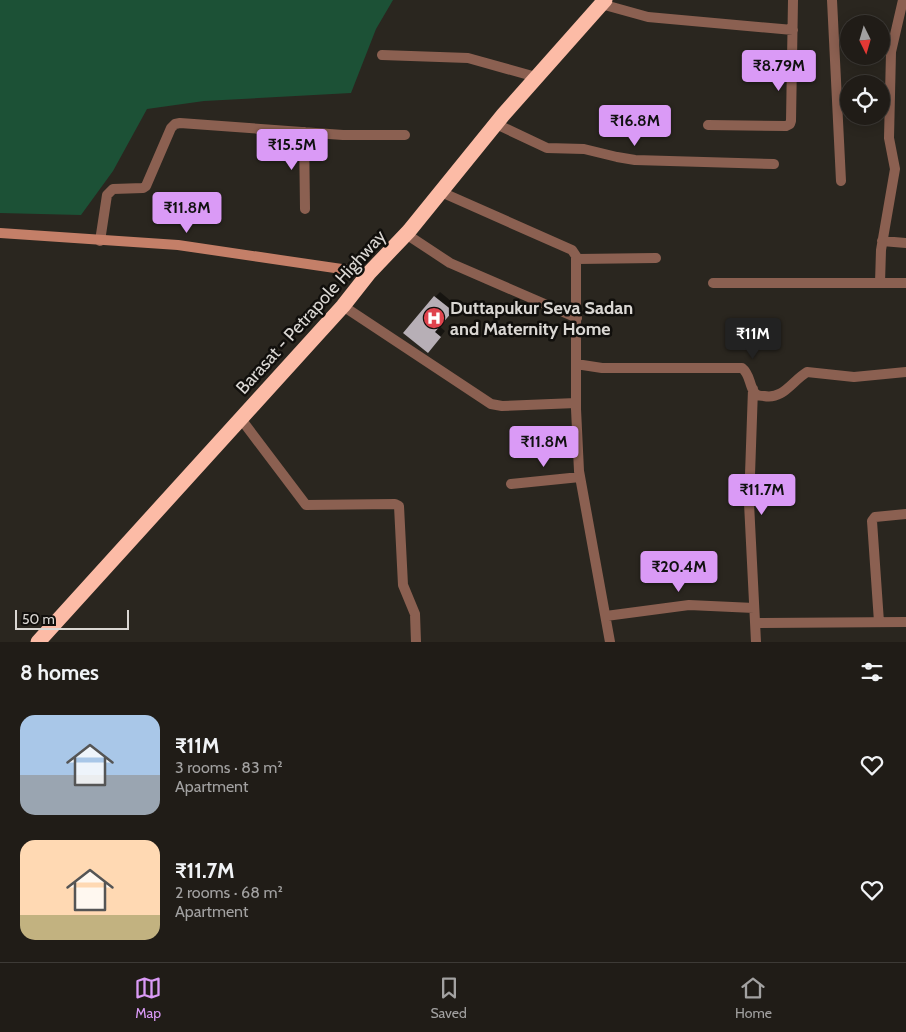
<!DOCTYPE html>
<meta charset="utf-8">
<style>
body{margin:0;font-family:Cabin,sans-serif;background:#2d2924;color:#f1f3f6;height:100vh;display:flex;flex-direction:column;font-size:19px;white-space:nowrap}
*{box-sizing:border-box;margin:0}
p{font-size:16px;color:#a2a1a1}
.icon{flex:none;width:28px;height:28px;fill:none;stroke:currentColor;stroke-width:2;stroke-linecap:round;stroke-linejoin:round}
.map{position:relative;height:642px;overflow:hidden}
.panel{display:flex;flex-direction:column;background:#201c17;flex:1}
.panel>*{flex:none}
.needle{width:32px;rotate:175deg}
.controls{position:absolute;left:840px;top:15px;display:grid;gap:10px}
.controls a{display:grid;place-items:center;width:50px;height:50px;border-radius:50%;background:#201c17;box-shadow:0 2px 12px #0003,0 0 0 1px #3d3a36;font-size:25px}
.scale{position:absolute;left:15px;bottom:12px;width:114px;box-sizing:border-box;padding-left:5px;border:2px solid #dad7d3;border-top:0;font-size:14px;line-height:18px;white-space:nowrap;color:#dad7d3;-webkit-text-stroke:4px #110f0c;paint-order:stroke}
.price{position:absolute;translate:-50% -42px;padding:0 11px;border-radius:5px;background:#da9af6;color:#111;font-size:16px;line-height:32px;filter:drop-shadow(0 1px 2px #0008)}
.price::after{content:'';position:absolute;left:50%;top:30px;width:15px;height:11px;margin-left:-8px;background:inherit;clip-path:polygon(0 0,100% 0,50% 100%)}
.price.current{background:#222;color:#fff}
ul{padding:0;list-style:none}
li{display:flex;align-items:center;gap:15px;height:125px;padding:0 20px}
li span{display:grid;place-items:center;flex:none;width:140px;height:100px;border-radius:15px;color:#555}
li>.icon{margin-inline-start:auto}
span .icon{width:60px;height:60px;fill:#fffc;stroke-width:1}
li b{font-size:21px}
h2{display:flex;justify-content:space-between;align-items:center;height:60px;padding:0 20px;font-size:21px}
.dock{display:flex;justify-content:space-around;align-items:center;height:70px;border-top:1px solid #3d3a36;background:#201c17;font-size:14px;color:#a2a1a1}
.dock a{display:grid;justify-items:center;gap:2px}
.dock .current{color:#da9af6}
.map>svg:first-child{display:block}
.green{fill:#1c5136}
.shadow{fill:#0007}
.building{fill:#b7afb6}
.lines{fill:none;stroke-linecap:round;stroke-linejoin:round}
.street{stroke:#8b6051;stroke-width:10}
.secondary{stroke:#c47f68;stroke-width:10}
.highway{stroke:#fcbba6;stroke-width:15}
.labels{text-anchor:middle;stroke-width:5;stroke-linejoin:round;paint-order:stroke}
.poi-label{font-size:18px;font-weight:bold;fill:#dad7d3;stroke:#110f0c;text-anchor:start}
.street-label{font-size:18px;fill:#dad7d3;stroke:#110f0c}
</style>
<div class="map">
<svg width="906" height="642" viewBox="0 0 906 642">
<rect width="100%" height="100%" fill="#2a261f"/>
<path class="green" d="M 0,0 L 393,0 L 376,29 L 351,93 L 204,101 L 147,109 L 113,171 L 81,215 L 0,213 Z"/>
<path class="shadow" d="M 440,292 L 457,306 L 439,326 L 445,331 L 433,346 L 435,297 Z"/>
<path class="building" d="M 434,296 L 453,311 L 435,332 L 441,337 L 428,353 L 403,333 Z"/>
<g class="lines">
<path class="street" d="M 832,0 L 841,181
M 903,0 L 891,52 L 889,138 L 895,169 L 881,250 L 880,283 L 906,283
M 601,4 L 648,17 L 793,30
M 382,55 L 468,58 L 536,77
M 496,124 L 547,148 L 584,149 L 617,157 L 635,160 L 774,164
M 708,125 L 786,126 L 790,124 L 791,121 L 793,0
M 304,132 L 305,209
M 441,192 L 572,250 L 576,256 L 576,409 L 579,471 L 610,642
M 406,234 L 450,263 L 577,318
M 100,241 L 107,195 L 113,189 L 143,188 L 146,186 L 171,128 L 175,124 L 180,123 L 343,135 L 405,135
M 882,241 L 906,243
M 577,259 L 656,258
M 713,283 L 880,283
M 343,306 L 491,404 L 502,406 L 576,403
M 576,364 L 602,368 L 742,368 C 750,374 749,384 754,392 C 756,396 761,396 764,396 C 783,400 792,381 807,372 L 854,377 L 906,372
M 753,389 L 749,503 L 756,642
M 241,419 L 306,505 L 395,504 L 399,506 L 403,585 L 415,614 L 416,642
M 511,484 L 580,477
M 606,616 L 689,605 L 754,608
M 879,622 L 872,521 L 875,517 L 906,514
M 755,623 L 906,622"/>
<path class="secondary" d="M 0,233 L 178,245 L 369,273"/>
<path class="highway" d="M 38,642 L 343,306 L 369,273 L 409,231 L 503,115 L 605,0"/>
</g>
<defs>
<g id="hospital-disc" transform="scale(1.125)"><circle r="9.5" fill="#e0444e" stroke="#110f0c"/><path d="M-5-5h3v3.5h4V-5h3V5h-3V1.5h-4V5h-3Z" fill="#fff"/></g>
</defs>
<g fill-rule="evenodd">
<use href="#hospital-disc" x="434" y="318"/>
</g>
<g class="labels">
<g class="poi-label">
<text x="450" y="314">Duttapukur Seva Sadan<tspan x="450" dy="21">and Maternity Home</tspan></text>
</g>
<g class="street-label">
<text transform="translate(311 312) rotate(-48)" y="6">Barasat - Petrapole Highway</text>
</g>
</g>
</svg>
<div class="controls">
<a><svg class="needle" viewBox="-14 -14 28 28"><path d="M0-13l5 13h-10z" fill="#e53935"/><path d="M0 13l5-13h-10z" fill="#a2a1a1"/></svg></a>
<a><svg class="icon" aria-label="locate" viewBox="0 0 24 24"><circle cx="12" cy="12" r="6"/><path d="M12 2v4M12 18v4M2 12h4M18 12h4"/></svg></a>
</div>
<div class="scale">50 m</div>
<b class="price" style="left:779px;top:92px">₹8.79M</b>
<b class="price" style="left:635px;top:147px">₹16.8M</b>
<b class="price" style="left:292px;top:171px">₹15.5M</b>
<b class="price" style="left:187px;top:234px">₹11.8M</b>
<b class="price current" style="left:753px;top:360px">₹11M</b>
<b class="price" style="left:544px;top:468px">₹11.8M</b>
<b class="price" style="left:762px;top:516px">₹11.7M</b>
<b class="price" style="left:679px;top:593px">₹20.4M</b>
</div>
<section class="panel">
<h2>8 homes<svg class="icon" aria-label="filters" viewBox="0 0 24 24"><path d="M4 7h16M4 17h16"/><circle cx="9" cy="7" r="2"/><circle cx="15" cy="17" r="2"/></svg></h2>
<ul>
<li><span style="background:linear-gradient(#a9c7e8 60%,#9aa5b1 0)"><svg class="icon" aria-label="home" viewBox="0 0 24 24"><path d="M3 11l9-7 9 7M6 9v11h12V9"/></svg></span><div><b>₹11M</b><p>3 rooms · 83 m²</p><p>Apartment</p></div><svg class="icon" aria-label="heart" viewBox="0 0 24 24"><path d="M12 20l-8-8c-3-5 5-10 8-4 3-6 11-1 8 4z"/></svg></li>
<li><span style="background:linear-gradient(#ffd9b3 75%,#c2b280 0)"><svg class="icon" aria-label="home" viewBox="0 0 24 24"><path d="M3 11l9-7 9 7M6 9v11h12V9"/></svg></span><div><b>₹11.7M</b><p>2 rooms · 68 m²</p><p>Apartment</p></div><svg class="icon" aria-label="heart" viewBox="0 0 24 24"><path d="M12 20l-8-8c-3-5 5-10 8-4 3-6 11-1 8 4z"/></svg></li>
</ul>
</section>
<nav class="dock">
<a class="current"><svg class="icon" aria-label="map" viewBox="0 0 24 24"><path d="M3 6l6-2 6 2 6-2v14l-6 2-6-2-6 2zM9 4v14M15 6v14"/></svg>Map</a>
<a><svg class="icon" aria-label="saved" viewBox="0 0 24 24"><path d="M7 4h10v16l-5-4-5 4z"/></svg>Saved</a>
<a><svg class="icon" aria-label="home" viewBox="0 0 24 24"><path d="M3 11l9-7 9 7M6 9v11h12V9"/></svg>Home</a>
</nav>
